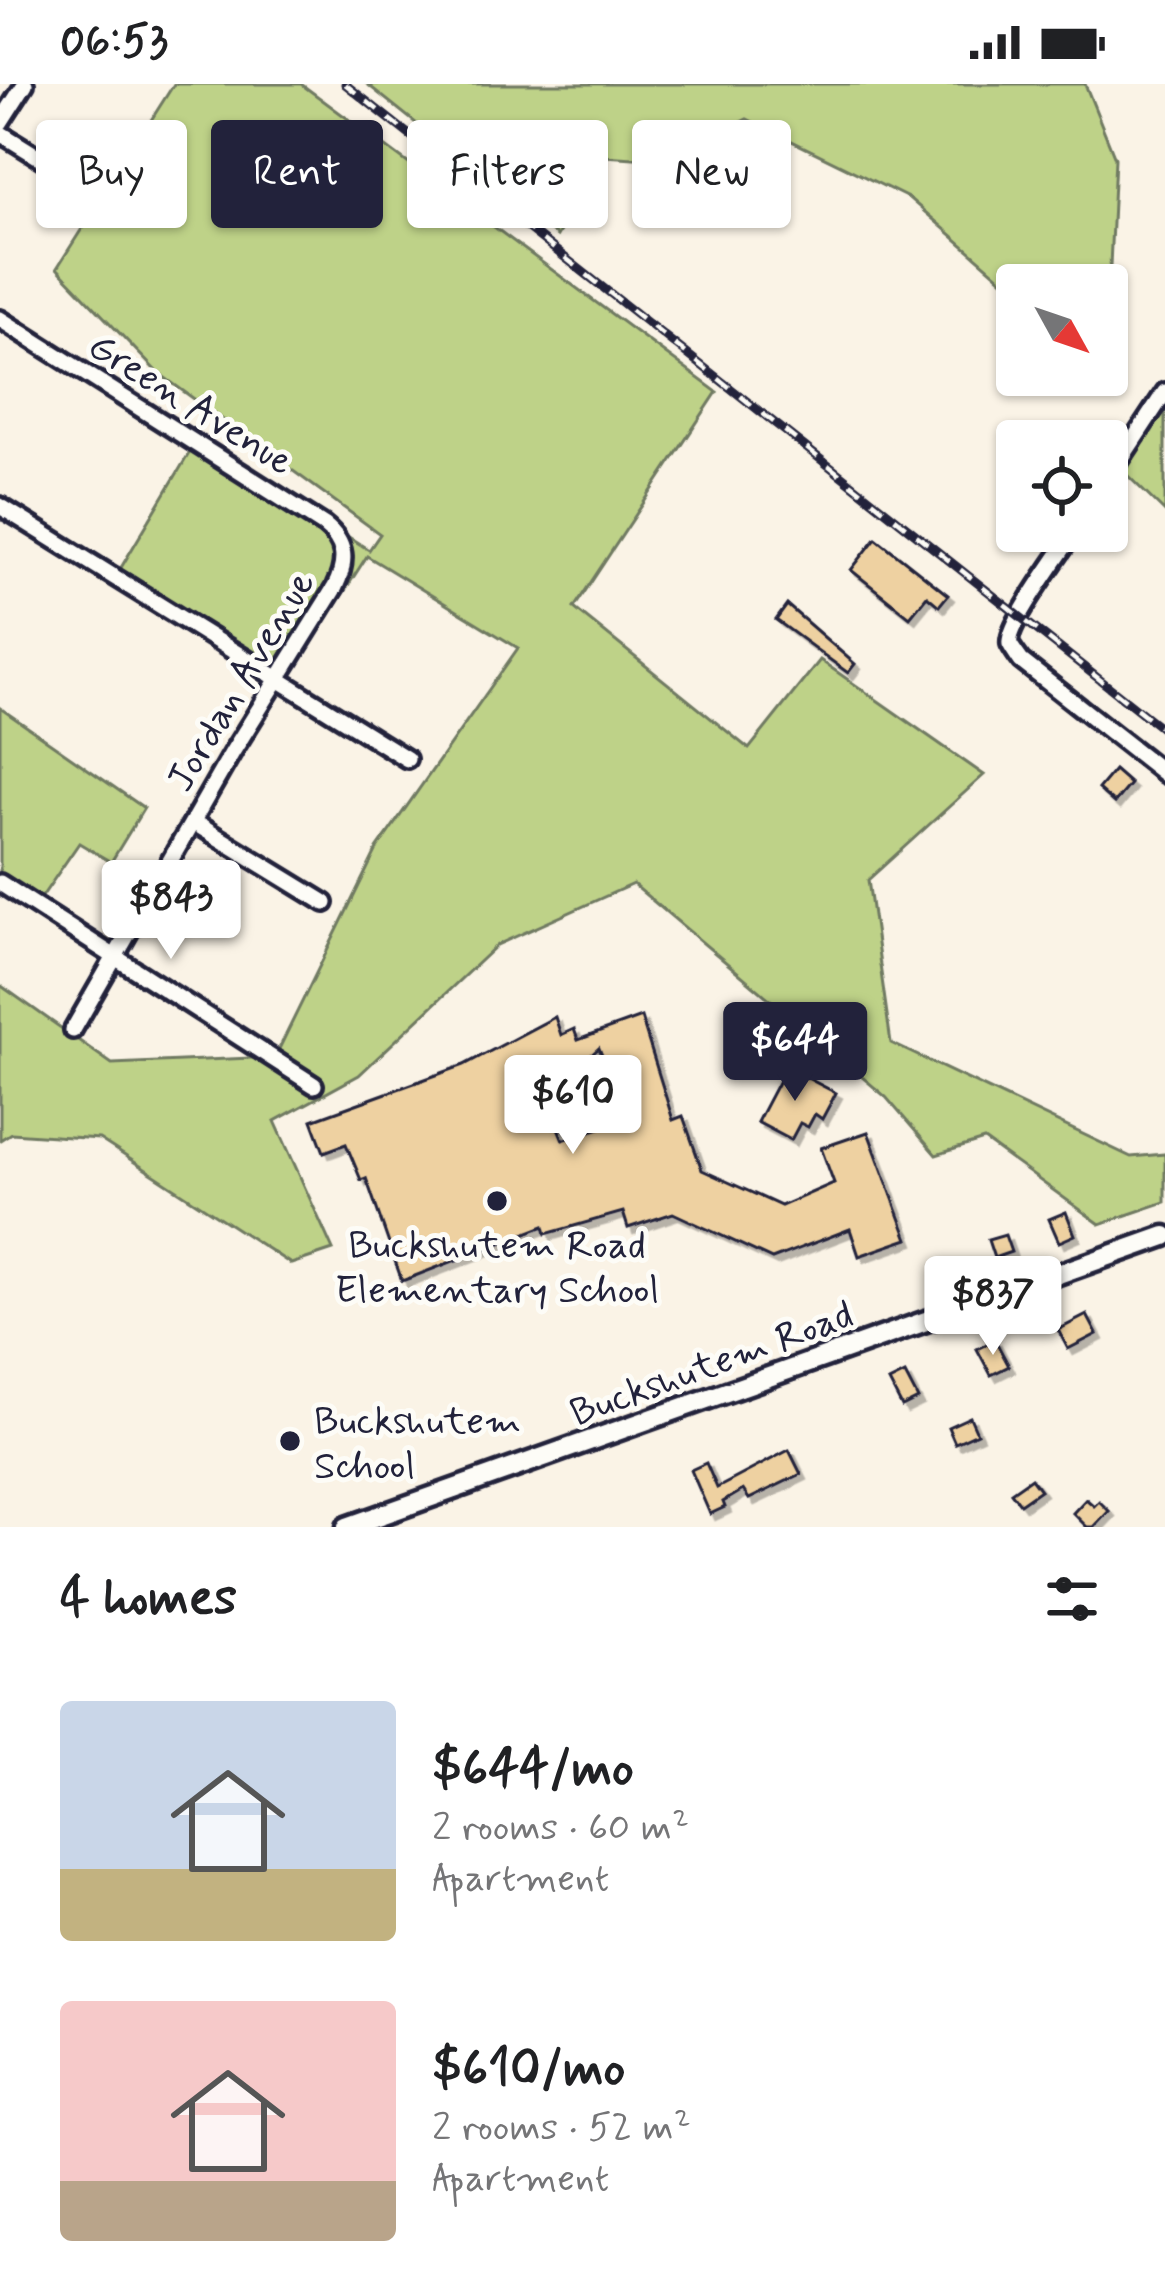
<!DOCTYPE html>
<meta charset="utf-8">
<style>
body{margin:0;font-family:Mynerve,sans-serif;background:#f6f6f6;color:#202124;height:100vh;display:flex;flex-direction:column;font-size:45px;white-space:nowrap}
*{box-sizing:border-box;margin:0}
p{font-size:39px;color:#757577}
.icon{flex:none;width:66px;height:66px;fill:none;stroke:currentColor;stroke-width:2;stroke-linecap:round;stroke-linejoin:round}
.map{position:relative;height:1443px;overflow:hidden}
.sheet{display:flex;flex-direction:column;background:#fff;flex:1}
.sheet>*{flex:none}
.hud{position:absolute;left:36px;top:36px;width:1095px;height:108px;display:flex;gap:24px}
.needle{width:78px;rotate:130deg}
.buttons{position:absolute;left:996px;top:180px;display:grid;gap:24px}
.buttons a{display:grid;place-items:center;width:132px;height:132px;border-radius:12px;background:#fff;box-shadow:0 3px 9px #0004;font-size:60px}
.price{position:absolute;translate:-50% -102px;padding:0 27px;border-radius:12px;background:#fff;color:#222;font-size:39px;line-height:78px;filter:drop-shadow(0 3px 6px #0008)}
.price::after{content:'';position:absolute;left:50%;top:72px;width:36px;height:27px;margin-left:-18px;background:inherit;clip-path:polygon(0 0,100% 0,50% 100%)}
.price.selected{background:#22223b;color:#fff}
ul{padding:0;list-style:none}
li{display:flex;align-items:center;gap:36px;height:300px;padding:0 60px}
li span{display:grid;place-items:center;flex:none;width:336px;height:240px;border-radius:12px;color:#555}
li>.icon{margin-inline-start:auto}
span .icon{width:144px;height:144px;fill:#fffc;stroke-width:1}
li b{font-size:51px}
h2{display:flex;justify-content:space-between;align-items:center;height:144px;padding:0 60px;font-size:51px}
.pill{padding:0 42px;border-radius:12px;background:#fff;box-shadow:0 3px 9px #0004;font-size:42px;line-height:108px}
.pill.selected{background:#22223b;color:#fff}
.status{display:flex;justify-content:space-between;align-items:center;height:84px;padding:0 60px;background:#fff;direction:ltr}
.status svg{height:33px;fill:currentColor}
.map>svg:first-child{display:block}
.green{fill:#bed288;stroke:#707a62;stroke-width:3}
.building{fill:#eed1a1;stroke:#22223b;stroke-width:3;fill-rule:evenodd;filter:url(#shadow)}
.lines{fill:none;stroke-linecap:round;stroke-linejoin:round}
.minor-casing{stroke:#22223b;stroke-width:24}
.major-casing{stroke:#22223b;stroke-width:27}
.minor{stroke:#fdfcf7;stroke-width:15}
.major{stroke:#fdfcf7;stroke-width:18}
.rail-casing{stroke:#22223b;stroke-width:9}
.rail{stroke:#fdfcf7;stroke-width:4.5;stroke-dasharray:14;stroke-linecap:butt}
.poi-dot{fill:#22223b;stroke:#fdfcf7;stroke-width:4.5}
.labels{text-anchor:middle;stroke-width:10;stroke-linejoin:round;paint-order:stroke}
.street-label{font-size:39px;fill:#22223b;stroke:#fdfcf7}
.poi-label{font-size:39px;fill:#22223b;stroke:#fdfcf7}
</style>
<div class="status"><b>06:53</b><svg viewBox="0 0 49 12"><path d="M0 12V9h3v3zM5 12V6h3v6zM10 12V3h3v9zM15 12V0h3v12zM26 1h20v11H26zM47 4h2v5h-2z"/></svg></div>
<div class="map">
<svg width="1165" height="1443" viewBox="0 0 1165 1443">
<defs>
<filter id="shadow"><feDropShadow dx="5.5" dy="5.5" stdDeviation="0" flood-color="#0004"/></filter>
</defs>
<rect width="100%" height="100%" fill="#faf3e6"/>
<filter id="ink" filterUnits="userSpaceOnUse"><feTurbulence type="fractalNoise" baseFrequency=".00833" numOctaves="2"/><feDisplacementMap in="SourceGraphic" scale="24" xChannelSelector="R" yChannelSelector="G"/><feConvolveMatrix kernelMatrix="1 2 1 2 8 2 1 2 1" color-interpolation-filters="sRGB"/></filter>
<g filter="url(#ink)">
<path class="green" d="M 174,0 L 301,0 L 717,308 L 574,524 L 749,665 L 820,576 L 984,691 L 868,796 L 891,959 L 1131,1073 L 1165,1070 L 1165,1118 L 1100,1140 L 984,1056 L 936,1071 L 886,1013 L 633,800 L 497,861 L 359,991 L 275,1037 L 333,1166 L 291,1180 L 99,1055 L 11,1049 L 0,1056 L 0,901 L 112,980 L 275,973 L 377,765 L 518,564 L 367,472 L 285,600 L 116,492 L 197,356 L 369,466 L 380,450 L 157,288 L 57,184 Z
M 367,0 L 1085,0 L 1115,74 L 1107,247 L 1107,201 L 1017,201 L 1017,208 L 910,115 L 747,35 L 664,76 L 604,72 L 557,152 Z
M 1165,321 L 1165,428 L 1123,387 Z
M 0,624 L 144,724 L 111,778 L 79,759 L 37,820 L 0,795 Z"/>
<path class="building" d="M 876,454 L 948,511 L 939,522 L 927,512 L 910,533 L 851,486 Z
M 787,521 L 855,580 L 848,589 L 776,536 Z
M 1114,686 L 1130,700 L 1114,719 L 1098,705 Z
M 555,933 L 561,951 L 574,945 L 578,956 L 641,933 L 673,1036 L 683,1032 L 702,1086 L 781,1122 L 834,1099 L 821,1064 L 868,1048 L 908,1155 L 859,1172 L 850,1145 L 772,1175 L 673,1129 L 628,1144 L 623,1128 L 546,1150 L 544,1142 L 402,1197 L 366,1094 L 361,1096 L 346,1060 L 324,1068 L 312,1036 L 464,981 ZM 599,964 L 627,1035 L 563,1056 L 542,1005 L 582,992 L 579,982 Z
M 786,983 L 836,1009 L 822,1035 L 815,1030 L 808,1043 L 800,1039 L 791,1056 L 757,1038 Z
M 1066,1128 L 1075,1151 L 1059,1158 L 1049,1135 Z
M 1005,1151 L 1011,1168 L 994,1174 L 988,1156 Z
M 1087,1231 L 1097,1250 L 1068,1265 L 1058,1246 Z
M 995,1256 L 1009,1282 L 991,1291 L 977,1265 Z
M 905,1290 L 918,1315 L 902,1323 L 889,1298 Z
M 970,1333 L 977,1349 L 955,1359 L 948,1343 Z
M 789,1366 L 801,1390 L 749,1415 L 743,1406 L 723,1418 L 725,1423 L 710,1430 L 691,1386 L 706,1379 L 717,1404 Z
M 1031,1394 L 1040,1406 L 1020,1420 L 1011,1408 Z
M 1086,1415 L 1094,1422 L 1099,1417 L 1109,1427 L 1094,1443 L 1087,1443 L 1073,1429 Z"/>
<g class="lines">
<g class="minor-casing">
<path id="minor" d="M 0,39 L 25,0
M 0,49 L 50,80
M 0,235 L 324,441 C 347,459 347,478 335,503 L 233,667 L 73,946
M 1107,396 L 1165,308
M 0,422 L 407,675
M 1075,447 C 1063,466 1006,542 1010,560 C 1011,563 1019,574 1021,577 L 1165,690
M 193,738 L 325,819
M 0,799 L 314,1001"/>
</g>
<g class="major-casing">
<path id="major" d="M 347,1443 L 1165,1152"/>
</g>
<use href="#minor" class="minor"/>
<use href="#major" class="major"/>
<g class="rail-casing">
<path id="rail" d="M 345,0 L 1165,647"/>
</g>
<use href="#rail" class="rail"/>
</g>
</g>
<g class="poi-dot">
<circle cx="497" cy="1117" r="12"/>
<circle cx="290" cy="1357" r="12"/>
</g>
<g class="labels">
<g class="street-label">
<text transform="translate(192 318) rotate(32)" y="14">Green Avenue</text>
<text transform="translate(239 596) rotate(-59)" y="14">Jordan Avenue</text>
<text transform="translate(711 1278) rotate(-20)" y="14">Buckshutem Road</text>
</g>
<g class="poi-label">
<text x="497" y="1173">Buckshutem Road<tspan x="497" dy="45">Elementary School</tspan></text>
<text x="314" y="1349" text-anchor="start">Buckshutem<tspan x="314" dy="45">School</tspan></text>
</g>
</g>
</svg>
<div class="buttons">
<a><svg class="needle" viewBox="-14 -14 28 28"><path d="M0-13l5 13h-10z" fill="#e53935"/><path d="M0 13l5-13h-10z" fill="#757577"/></svg></a>
<a><svg class="icon" aria-label="locate" viewBox="0 0 24 24"><circle cx="12" cy="12" r="6"/><path d="M12 2v4M12 18v4M2 12h4M18 12h4"/></svg></a>
</div>
<b class="price" style="left:171px;top:878px">$843</b>
<b class="price selected" style="left:795px;top:1020px">$644</b>
<b class="price" style="left:573px;top:1073px">$610</b>
<b class="price" style="left:993px;top:1274px">$837</b>
<div class="hud">
<a class="pill">Buy</a>
<a class="pill selected">Rent</a>
<a class="pill">Filters</a>
<a class="pill">New</a>
</div>
</div>
<section class="sheet">
<h2>4 homes<svg class="icon" aria-label="filters" viewBox="0 0 24 24"><path d="M4 7h16M4 17h16"/><circle cx="9" cy="7" r="2"/><circle cx="15" cy="17" r="2"/></svg></h2>
<ul>
<li><span style="background:linear-gradient(#c9d6e8 70%,#c2b280 0)"><svg class="icon" aria-label="home" viewBox="0 0 24 24"><path d="M3 11l9-7 9 7M6 9v11h12V9"/></svg></span><div><b>$644/mo</b><p>2 rooms · 60 m²</p><p>Apartment</p></div></li>
<li><span style="background:linear-gradient(#f6c9c9 75%,#b9a48a 0)"><svg class="icon" aria-label="home" viewBox="0 0 24 24"><path d="M3 11l9-7 9 7M6 9v11h12V9"/></svg></span><div><b>$610/mo</b><p>2 rooms · 52 m²</p><p>Apartment</p></div></li>
</ul>
</section>
